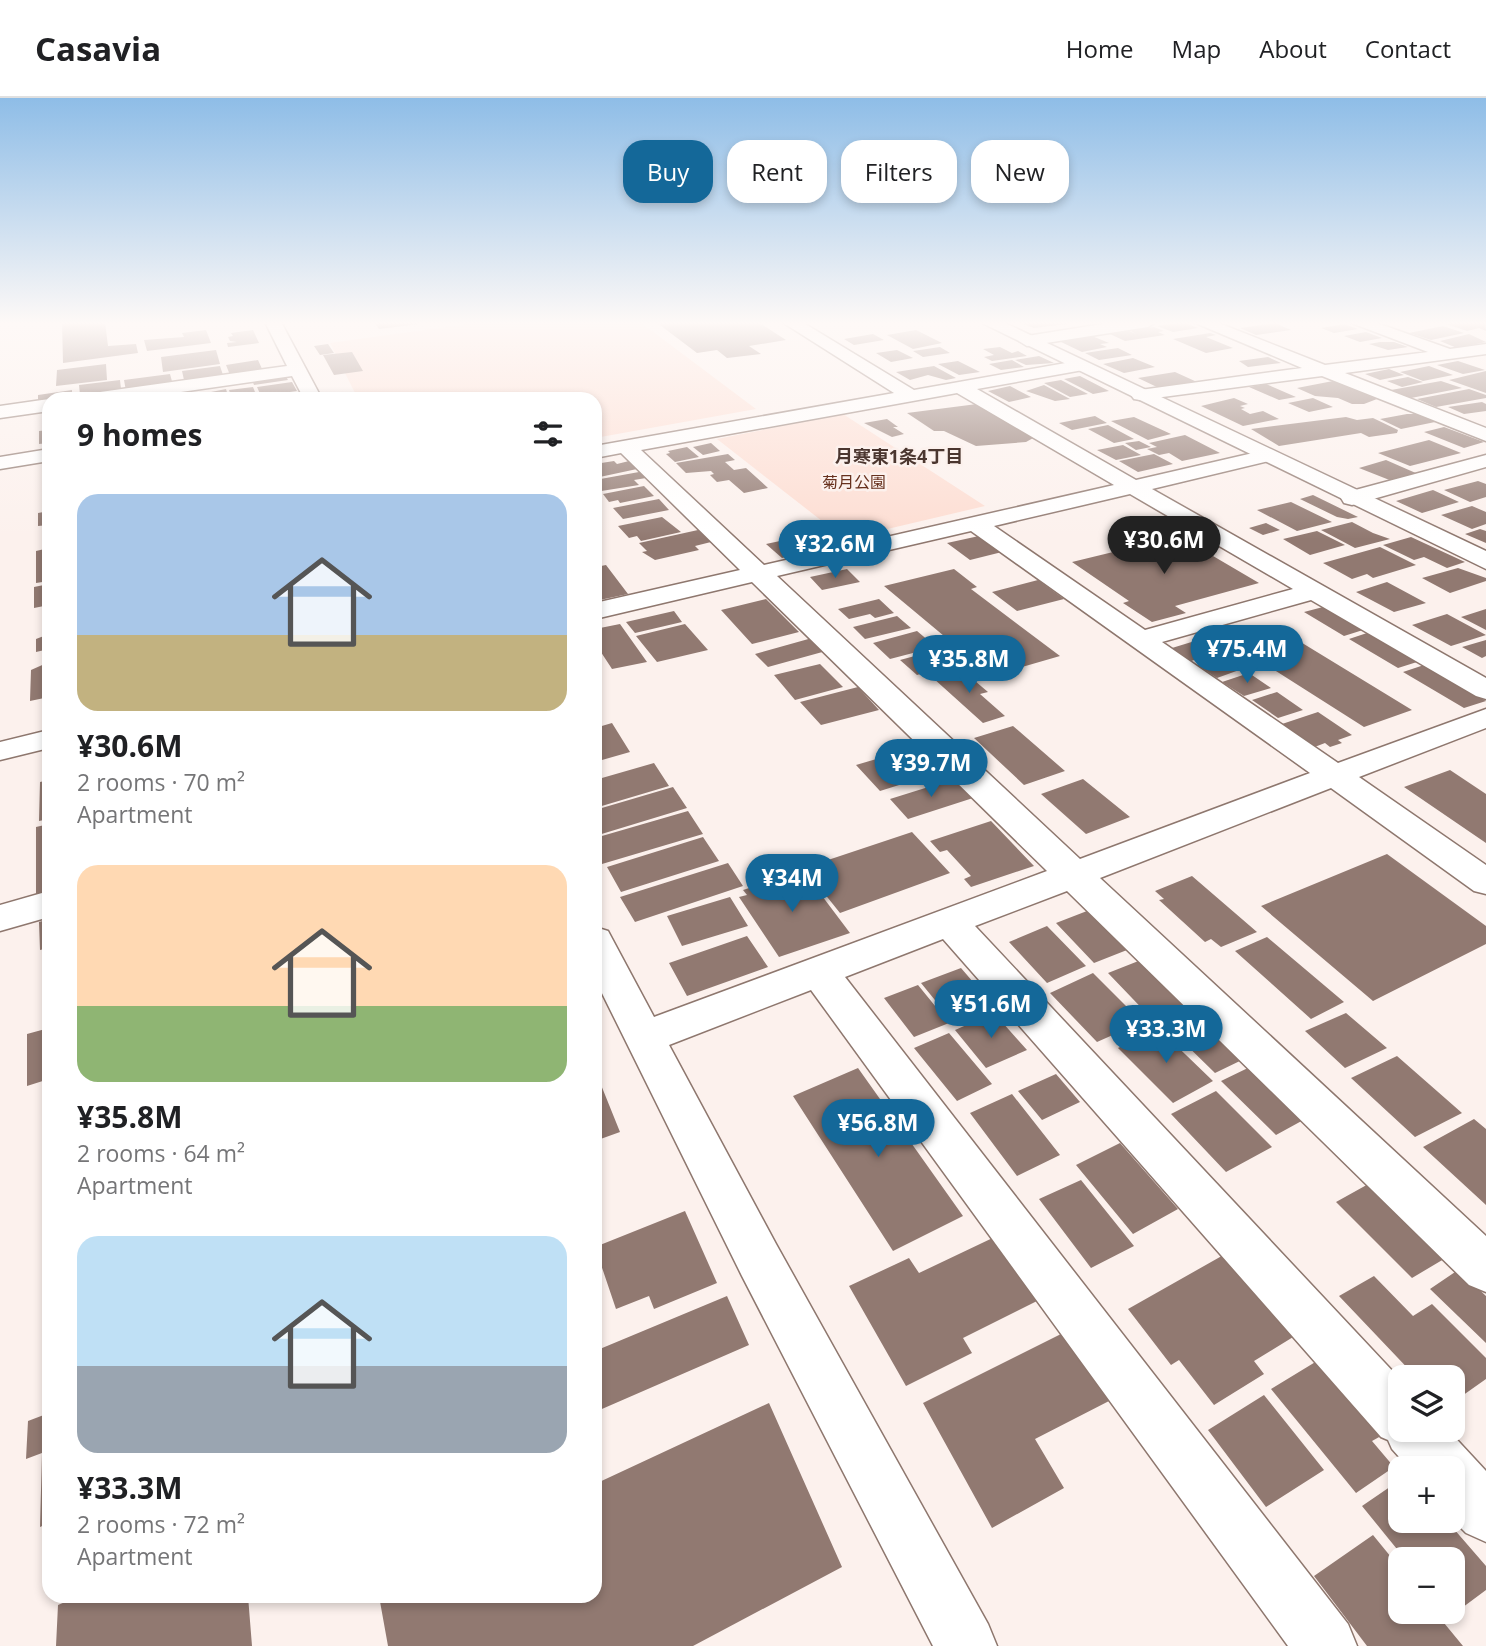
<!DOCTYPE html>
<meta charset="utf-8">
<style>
body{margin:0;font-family:"Open Sans","Noto Sans JP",sans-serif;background:#f6f6f6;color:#202124;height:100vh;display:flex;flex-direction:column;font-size:26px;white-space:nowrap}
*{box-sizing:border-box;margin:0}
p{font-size:23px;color:#757577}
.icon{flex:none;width:38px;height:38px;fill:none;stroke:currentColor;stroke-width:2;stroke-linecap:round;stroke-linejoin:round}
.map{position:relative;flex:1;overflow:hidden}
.details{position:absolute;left:42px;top:294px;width:560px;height:1211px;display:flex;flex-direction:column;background:#fff;border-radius:21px;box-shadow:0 4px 10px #0003}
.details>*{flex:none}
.banner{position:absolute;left:623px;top:42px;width:665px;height:63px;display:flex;gap:14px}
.tools{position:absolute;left:1388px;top:1267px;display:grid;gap:14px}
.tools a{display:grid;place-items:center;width:77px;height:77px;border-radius:14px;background:#fff;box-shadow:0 4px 10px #0003;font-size:35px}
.price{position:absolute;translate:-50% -60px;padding:0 16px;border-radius:24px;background:#146899;color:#fff;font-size:23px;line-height:46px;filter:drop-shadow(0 2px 4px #0008)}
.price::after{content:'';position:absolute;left:50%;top:42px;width:21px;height:16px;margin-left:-10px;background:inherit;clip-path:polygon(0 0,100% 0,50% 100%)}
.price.current{background:#222;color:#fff}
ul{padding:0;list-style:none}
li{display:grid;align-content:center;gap:14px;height:371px;padding:0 35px}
li span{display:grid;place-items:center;height:217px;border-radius:21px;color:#555}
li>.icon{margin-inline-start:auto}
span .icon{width:126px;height:126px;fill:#fffc;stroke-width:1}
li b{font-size:30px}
h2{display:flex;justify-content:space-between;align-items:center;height:84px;padding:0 35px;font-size:30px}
.pill{padding:0 24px;border-radius:21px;background:#fff;box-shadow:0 4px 10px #0003;font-size:24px;line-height:63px}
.pill.current{background:#146899;color:#fff}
header{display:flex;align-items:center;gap:42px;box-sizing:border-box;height:98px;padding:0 35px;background:#fff;border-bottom:2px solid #e0e0e0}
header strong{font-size:33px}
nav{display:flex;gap:38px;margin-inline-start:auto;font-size:24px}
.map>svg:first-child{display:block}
.green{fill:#fdddd2}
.building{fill:#917971}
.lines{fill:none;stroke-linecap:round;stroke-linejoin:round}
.minor-casing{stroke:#8e776e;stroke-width:3}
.tertiary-casing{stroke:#8e776e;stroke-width:3}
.minor{fill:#fff;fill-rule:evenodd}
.tertiary{fill:#fff;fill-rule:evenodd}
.labels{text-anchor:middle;stroke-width:5;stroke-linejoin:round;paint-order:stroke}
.far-park-label{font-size:16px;fill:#67311e;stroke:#fcf1ed}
.far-neighbourhood-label{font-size:18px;font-weight:bold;fill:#4b362f;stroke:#fcf1ed}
</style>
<header>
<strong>Casavia</strong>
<nav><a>Home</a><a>Map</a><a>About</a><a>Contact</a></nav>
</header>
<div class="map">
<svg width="1486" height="1548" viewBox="0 0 1486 1548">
<rect width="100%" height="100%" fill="#fcf1ed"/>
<path class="green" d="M 482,224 L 640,224 L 756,311 L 595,340 L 595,301 L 358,301 L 330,245 Z
M 843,316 L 985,408 L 845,441 L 717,341 Z"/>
<path class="building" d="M 62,224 L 105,224 L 108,248 L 136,246 L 138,255 L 63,265 Z
M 374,224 L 419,224 L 419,226 L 379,231 Z
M 656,224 L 758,224 L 786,242 L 749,248 L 761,256 L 727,260 L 717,252 L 697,255 Z
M 1017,224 L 1067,224 L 1067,226 L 1034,230 Z
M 1183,224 L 1198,230 L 1173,234 L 1157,228 Z
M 1453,224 L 1485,224 L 1486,233 L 1479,230 L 1467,233 L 1446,226 Z
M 1275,225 L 1291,232 L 1256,237 L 1240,230 Z
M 1344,226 L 1358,231 L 1334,235 L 1321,230 Z
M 1443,228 L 1464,235 L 1431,242 L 1409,235 Z
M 1154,229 L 1164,233 L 1158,234 L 1165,237 L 1125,243 L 1110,236 L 1129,233 L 1136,236 L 1129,232 Z
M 206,232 L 211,245 L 147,253 L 144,242 L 184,239 L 182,235 Z
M 253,232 L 259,245 L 228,249 L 227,245 L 237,244 L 230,243 L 228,239 L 233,238 L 231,235 Z
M 916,232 L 942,245 L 913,251 L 887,237 Z
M 1366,234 L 1382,240 L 1360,244 L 1344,238 Z
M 1210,235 L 1216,237 L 1206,239 L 1233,250 L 1206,255 L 1173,241 Z
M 873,236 L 884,242 L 854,247 L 844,241 Z
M 1469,236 L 1486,244 L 1457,250 L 1440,243 Z
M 1092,238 L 1109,245 L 1100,246 L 1107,249 L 1082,254 L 1059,243 Z
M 1380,244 L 1394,244 L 1408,249 L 1388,252 L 1369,246 Z
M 328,246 L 334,255 L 320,257 L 314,248 Z
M 940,249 L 950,255 L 923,259 L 913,253 Z
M 1000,249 L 1012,255 L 1018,253 L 1027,258 L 992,263 L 984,259 L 994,257 L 983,251 Z
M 1118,250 L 1132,257 L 1099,262 L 1085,255 Z
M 216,252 L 220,266 L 163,274 L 161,259 Z
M 897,252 L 913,260 L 891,264 L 876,255 Z
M 352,254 L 363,273 L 334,277 L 323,257 Z
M 1039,258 L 1054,265 L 1026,267 L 1015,262 Z
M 1268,259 L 1281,265 L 1248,269 L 1239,263 Z
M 1133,260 L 1155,269 L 1124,275 L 1103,266 Z
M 258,262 L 263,273 L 230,277 L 226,267 Z
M 1012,262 L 1024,269 L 1001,272 L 989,266 Z
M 958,263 L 980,274 L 959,277 L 938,266 Z
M 1458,263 L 1485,272 L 1463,276 L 1437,267 Z
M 106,266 L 107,282 L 56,288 L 57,272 Z
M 220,268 L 223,277 L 184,282 L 182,273 Z
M 934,268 L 956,280 L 946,282 L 928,277 L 910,282 L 896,274 Z
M 1429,268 L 1453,277 L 1423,283 L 1400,274 Z
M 1389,271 L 1404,277 L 1380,282 L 1365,276 Z
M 1486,273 L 1486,295 L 1449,282 Z
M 1175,274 L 1197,284 L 1159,290 L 1138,280 Z
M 170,276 L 173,287 L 126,293 L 124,282 Z
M 285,277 L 288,282 L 254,287 L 252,282 Z
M 1080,278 L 1109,293 L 1093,296 L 1064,281 Z
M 1408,279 L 1423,284 L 1402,289 L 1387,283 Z
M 120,282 L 121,291 L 80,297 L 79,287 Z
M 1061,282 L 1088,296 L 1070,299 L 1044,285 Z
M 1333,283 L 1377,301 L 1364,306 L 1352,306 L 1338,300 L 1315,298 L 1297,290 Z
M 1441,283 L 1462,290 L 1411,300 L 1391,292 Z
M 292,284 L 297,293 L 261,298 L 257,289 Z
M 1266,286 L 1296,299 L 1279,302 L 1249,289 Z
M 1044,287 L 1070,301 L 1055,303 L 1026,293 Z
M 1010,288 L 1031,299 L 1009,304 L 988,293 Z
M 253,289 L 257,299 L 232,301 L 229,292 Z
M 226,291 L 229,301 L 208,301 L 206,295 Z
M 1469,291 L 1486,297 L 1486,300 L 1436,309 L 1417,301 Z
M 72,292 L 72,299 L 38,304 L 38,297 Z
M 300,294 L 304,301 L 278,301 L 277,298 Z
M 1234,300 L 1248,306 L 1240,308 L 1245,310 L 1241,311 L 1250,316 L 1263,313 L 1279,321 L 1243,328 L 1201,308 Z
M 1313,300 L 1333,309 L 1309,314 L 1288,305 Z
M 1482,304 L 1486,306 L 1486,313 L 1464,316 L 1448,309 Z
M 977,306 L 1035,339 L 1026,344 L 976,348 L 944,333 L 934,333 L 907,315 Z
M 1407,316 L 1422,316 L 1440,323 L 1401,331 L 1380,321 Z
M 1095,318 L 1107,325 L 1072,332 L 1059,325 Z
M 1134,319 L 1171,336 L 1148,342 L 1111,323 Z
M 1346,319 L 1357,322 L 1373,320 L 1398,332 L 1397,335 L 1369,339 L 1361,335 L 1279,348 L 1251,331 Z
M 887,321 L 898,329 L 893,329 L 904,336 L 892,339 L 864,325 Z
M 1108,327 L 1134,341 L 1114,345 L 1088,331 Z
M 1444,329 L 1484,344 L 1464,350 L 1424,334 Z
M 49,332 L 49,345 L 39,346 L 39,333 Z
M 1185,337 L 1220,355 L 1182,363 L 1169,355 L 1159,357 L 1147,351 L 1157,349 L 1149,345 Z
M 1429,342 L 1461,355 L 1410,368 L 1378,355 Z
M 1139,343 L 1151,349 L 1136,352 L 1125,345 Z
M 711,345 L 720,353 L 703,357 L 693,349 Z
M 1123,347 L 1141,357 L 1116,362 L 1097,352 Z
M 687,349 L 699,359 L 675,364 L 666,356 L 670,355 L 668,353 Z
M 728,356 L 735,362 L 725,364 L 734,372 L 746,370 L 768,390 L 744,395 L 729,382 L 717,384 L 710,377 L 714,376 L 711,373 L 686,375 L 676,365 Z
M 1154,356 L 1173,366 L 1138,374 L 1119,363 Z
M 1386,362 L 1418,376 L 1392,383 L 1359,370 Z
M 614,363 L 617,366 L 629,363 L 637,371 L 595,380 L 595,366 Z
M 639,374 L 646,380 L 634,382 L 639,387 L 595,394 L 595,382 Z
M 1478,383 L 1486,386 L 1486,399 L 1470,404 L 1444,392 Z
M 644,388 L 654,398 L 620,405 L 618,402 L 609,404 L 603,396 Z
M 1433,392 L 1459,404 L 1422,415 L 1396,403 Z
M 1313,397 L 1358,419 L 1348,421 L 1337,419 L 1300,401 Z
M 659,401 L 669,412 L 623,421 L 613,410 Z
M 1291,404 L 1332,424 L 1297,433 L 1257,412 Z
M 1472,408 L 1486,414 L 1486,426 L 1472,431 L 1441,417 Z
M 49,413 L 49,427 L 38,428 L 38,415 Z
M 662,419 L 681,434 L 641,443 L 637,438 L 629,440 L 618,428 Z
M 1352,424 L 1373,435 L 1390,441 L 1355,450 L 1321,432 Z
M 1266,425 L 1280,432 L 1263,437 L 1249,430 Z
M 1480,431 L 1486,433 L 1486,445 L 1465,436 Z
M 698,432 L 711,444 L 695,448 L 699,452 L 655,462 L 642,454 L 647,453 L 639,445 Z
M 824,432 L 839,445 L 813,451 L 798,438 Z
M 1317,433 L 1345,447 L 1310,457 L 1283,441 Z
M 979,438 L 1002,454 L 970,462 L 947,445 Z
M 1179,438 L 1259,485 L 1175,508 L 1186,515 L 1152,524 L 1123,505 L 1129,503 L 1072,464 Z
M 1411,439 L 1465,464 L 1447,470 L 1424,459 L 1414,462 L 1383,447 Z
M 794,440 L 810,454 L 782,460 L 766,446 Z
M 1380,449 L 1416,467 L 1373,480 L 1367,476 L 1352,481 L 1323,465 Z
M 49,450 L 49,483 L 36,485 L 36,453 Z
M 595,461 L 601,468 L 606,467 L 628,496 L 595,503 Z
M 1458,470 L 1486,480 L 1486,483 L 1450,495 L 1422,480 Z
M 847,471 L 860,484 L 822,492 L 810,479 Z
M 954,471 L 977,489 L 971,491 L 1060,558 L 980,581 L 951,556 L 962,553 L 884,488 Z
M 1038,482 L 1064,501 L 1017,513 L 992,494 Z
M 1387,484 L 1426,505 L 1394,514 L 1356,494 Z
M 49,486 L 49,507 L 34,510 L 34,489 Z
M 766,501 L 799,534 L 752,546 L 721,512 Z
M 879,501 L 894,515 L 875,520 L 870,516 L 849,521 L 838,511 Z
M 1323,509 L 1363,532 L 1344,538 L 1304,514 Z
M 1486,511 L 1486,532 L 1461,519 Z
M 674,513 L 682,524 L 635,535 L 626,524 Z
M 1447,516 L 1486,537 L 1451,548 L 1412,527 Z
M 897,518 L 911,530 L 865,541 L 853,529 Z
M 620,526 L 647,564 L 612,571 L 595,545 L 595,531 Z
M 685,526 L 708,552 L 657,564 L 636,538 Z
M 1266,528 L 1271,531 L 1276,529 L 1412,612 L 1364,629 L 1230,544 L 1258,535 L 1253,532 Z
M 917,533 L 936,549 L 890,561 L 873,545 Z
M 1367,535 L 1417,564 L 1398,570 L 1349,541 Z
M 49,536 L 49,551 L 36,554 L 36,541 Z
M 812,540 L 826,553 L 768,569 L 755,556 Z
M 1198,542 L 1217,555 L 1191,563 L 1172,550 Z
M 1486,542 L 1486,558 L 1482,560 L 1462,549 Z
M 937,552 L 954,566 L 917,577 L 900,562 Z
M 1222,559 L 1242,571 L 1217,580 L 1197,567 Z
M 49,564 L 49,599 L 30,603 L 31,572 Z
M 820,566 L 843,589 L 795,602 L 774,577 Z
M 1424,567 L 1486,603 L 1464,610 L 1403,574 Z
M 962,572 L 988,594 L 980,596 L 1005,618 L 983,625 L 933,580 Z
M 1249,575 L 1271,590 L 1244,598 L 1222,584 Z
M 858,589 L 879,612 L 821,627 L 800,604 Z
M 1277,594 L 1303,612 L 1278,620 L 1252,602 Z
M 1318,614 L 1352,637 L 1338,642 L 1342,645 L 1330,649 L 1325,645 L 1312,650 L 1279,627 Z
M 612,625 L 630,654 L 595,664 L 595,630 Z
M 1013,628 L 1065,673 L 1024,687 L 974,640 Z
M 907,652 L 931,677 L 880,693 L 856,667 Z
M 654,665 L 669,688 L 595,710 L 595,682 Z
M 1450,672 L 1486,696 L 1486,745 L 1404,689 Z
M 954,681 L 973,700 L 908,721 L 890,701 Z
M 1083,681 L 1130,719 L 1086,736 L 1041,696 Z
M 49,682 L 49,721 L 39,723 L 40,684 Z
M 673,689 L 687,710 L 595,738 L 595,712 Z
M 688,713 L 703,736 L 602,766 L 595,753 L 595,740 Z
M 991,723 L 1034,768 L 971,789 L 964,781 L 971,778 L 947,752 L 940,754 L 930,743 Z
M 49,726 L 49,795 L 36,799 L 36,729 Z
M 912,734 L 950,775 L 840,815 L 804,770 Z
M 703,739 L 719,763 L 621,794 L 607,769 Z
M 1387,756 L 1486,828 L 1486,846 L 1373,903 L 1261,808 Z
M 728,765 L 743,788 L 635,824 L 620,799 Z
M 795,775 L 800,780 L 807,778 L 850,835 L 779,859 L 739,799 L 747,797 L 743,792 Z
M 1192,778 L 1257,834 L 1221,849 L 1211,841 L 1205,844 L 1159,802 L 1164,801 L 1155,793 Z
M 730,799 L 748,828 L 682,848 L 667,818 Z
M 1087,813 L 1127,852 L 1094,865 L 1056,825 Z
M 49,821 L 49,850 L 40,852 L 39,824 Z
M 1047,828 L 1086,868 L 1047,885 L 1009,844 Z
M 747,838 L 768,869 L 687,898 L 669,865 Z
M 1267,839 L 1344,904 L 1311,921 L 1235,853 Z
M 1141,862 L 1189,910 L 1155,924 L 1108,875 Z
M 961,870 L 992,906 L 952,923 L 921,885 Z
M 1093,875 L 1142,924 L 1097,944 L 1050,895 Z
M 918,887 L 949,925 L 914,939 L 884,900 Z
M 994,915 L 1027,952 L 986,970 L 955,932 Z
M 1346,915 L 1387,950 L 1345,970 L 1305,933 Z
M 1200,919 L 1244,961 L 1215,975 L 1172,933 Z
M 49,930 L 49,981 L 27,988 L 27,936 Z
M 1158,930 L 1213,983 L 1173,1005 L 1118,950 Z
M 949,935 L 992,986 L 957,1003 L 914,950 Z
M 1397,958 L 1462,1015 L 1415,1039 L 1351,980 Z
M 1252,968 L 1307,1020 L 1276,1037 L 1221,983 Z
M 858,970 L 963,1118 L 893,1153 L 793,998 Z
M 595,972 L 620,1034 L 595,1043 Z
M 1056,976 L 1080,1004 L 1042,1022 L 1018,993 Z
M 1216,993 L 1272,1049 L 1226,1074 L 1171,1016 Z
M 1012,996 L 1060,1057 L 1017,1078 L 970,1015 Z
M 1474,1021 L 1486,1031 L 1486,1107 L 1423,1049 Z
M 1120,1045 L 1178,1111 L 1133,1136 L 1076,1067 Z
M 1081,1082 L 1134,1148 L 1091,1170 L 1039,1101 Z
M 1372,1084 L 1449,1158 L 1412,1180 L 1336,1104 Z
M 685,1113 L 717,1185 L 654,1211 L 649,1198 L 616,1211 L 595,1149 Z
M 1001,1136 L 1045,1199 L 963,1240 L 972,1255 L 906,1288 L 849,1188 L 909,1160 L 919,1175 Z
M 1227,1155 L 1298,1236 L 1254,1263 L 1264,1276 L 1214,1307 L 1179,1262 L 1171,1267 L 1128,1211 Z
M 1458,1172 L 1486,1198 L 1486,1245 L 1430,1191 Z
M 1374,1178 L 1413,1218 L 1432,1206 L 1486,1260 L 1486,1281 L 1452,1305 L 1452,1279 L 1416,1279 L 1339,1198 Z
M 727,1198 L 749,1247 L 595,1314 L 595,1253 Z
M 1065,1234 L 1111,1302 L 1035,1341 L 1064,1390 L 992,1430 L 923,1305 Z
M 1317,1263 L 1381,1338 L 1372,1343 L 1394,1369 L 1356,1395 L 1271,1291 Z
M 1264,1297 L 1324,1372 L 1266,1409 L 1208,1332 Z
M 769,1305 L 842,1469 L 693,1548 L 388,1548 L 379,1498 L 595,1498 L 595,1386 Z
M 49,1315 L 49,1425 L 40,1429 L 42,1355 L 26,1361 L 28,1323 Z
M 1400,1382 L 1400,1423 L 1447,1423 L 1486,1468 L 1486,1492 L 1451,1518 L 1447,1514 L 1452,1514 L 1452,1461 L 1405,1461 L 1362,1408 Z
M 1373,1437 L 1400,1470 L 1400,1514 L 1435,1514 L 1463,1548 L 1367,1548 L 1314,1478 Z
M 79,1498 L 248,1498 L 252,1548 L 56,1548 L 58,1507 Z"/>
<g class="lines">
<g class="minor-casing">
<path id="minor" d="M 265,224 L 281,224 L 322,301 L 304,301 L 292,278 L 132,301 L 84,301 L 93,295 L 287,268 Z
M 782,224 L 802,224 L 914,292 L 1077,263 L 1083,264 L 1086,268 L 1083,272 L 977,291 L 1136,382 L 1266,352 L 1273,354 L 1276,358 L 1273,362 L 1152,391 L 1486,580 L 1486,601 L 1476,598 L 1311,502 L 1162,544 L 1338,665 L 1486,611 L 1486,630 L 1359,679 L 1486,767 L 1486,796 L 1474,793 L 1331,690 L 1100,780 L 1486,1138 L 1486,1194 L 1469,1187 L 1067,793 L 975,828 L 1400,1281 L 1400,1332 L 1448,1332 L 1486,1373 L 1486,1444 L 1466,1435 L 1452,1421 L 1452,1370 L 1409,1370 L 1392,1351 L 1388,1342 L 1381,1339 L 943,841 L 845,879 L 1348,1526 L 1357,1548 L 1288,1548 L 811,892 L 669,947 L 776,1146 L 988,1526 L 997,1548 L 933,1548 L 742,1178 L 595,881 L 595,829 L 608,833 L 654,919 L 1047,773 L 752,484 L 595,521 L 595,505 L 740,472 L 621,355 L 595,360 L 595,348 L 894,295 ZM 957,295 L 1114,387 L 764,467 L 641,352 ZM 1130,396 L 1293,491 L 1145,532 L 994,428 ZM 971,433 L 1310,675 L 1080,761 L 777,478 Z
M 1115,224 L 1156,224 L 1148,229 L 1027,248 L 1019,243 L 1027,238 Z
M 1193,224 L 1216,224 L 1325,267 L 1428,254 L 1349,224 L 1374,224 L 1450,251 L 1486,246 L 1486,256 L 1345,275 L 1486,330 L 1486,343 L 1322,278 L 1140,302 L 1134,301 L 1131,297 L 1134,293 L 1140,292 L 1302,270 Z
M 49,301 L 49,313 L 0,320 L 0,308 Z
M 49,351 L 49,363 L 0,371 L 0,359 Z
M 1486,357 L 1486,369 L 1352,407 L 1344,405 L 1341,400 L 1344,395 Z
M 49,632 L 49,650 L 0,662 L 0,644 Z
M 49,793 L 49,819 L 0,833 L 0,807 Z"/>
</g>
<g class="tertiary-casing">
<path id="tertiary" d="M 980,224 L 1003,224 L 1486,453 L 1486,471 Z"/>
</g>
<use href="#minor" class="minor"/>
<use href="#tertiary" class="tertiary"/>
</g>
<linearGradient id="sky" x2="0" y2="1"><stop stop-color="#8ebde7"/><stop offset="0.51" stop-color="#fef9f7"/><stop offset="1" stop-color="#fef9f7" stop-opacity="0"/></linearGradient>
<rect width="1486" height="441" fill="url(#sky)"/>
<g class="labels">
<g class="far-park-label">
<text x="854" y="390">菊月公園</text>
</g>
<g class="far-neighbourhood-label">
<text x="899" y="365">月寒東1条4丁目</text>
</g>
</g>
</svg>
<div class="tools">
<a><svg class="icon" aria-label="layers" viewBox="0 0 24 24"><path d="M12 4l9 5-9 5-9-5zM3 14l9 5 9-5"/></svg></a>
<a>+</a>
<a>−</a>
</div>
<b class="price current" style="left:1164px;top:478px">¥30.6M</b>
<b class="price" style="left:835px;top:482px">¥32.6M</b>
<b class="price" style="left:1247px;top:587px">¥75.4M</b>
<b class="price" style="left:969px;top:597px">¥35.8M</b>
<b class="price" style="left:931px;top:701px">¥39.7M</b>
<b class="price" style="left:792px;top:816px">¥34M</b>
<b class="price" style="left:991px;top:942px">¥51.6M</b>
<b class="price" style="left:1166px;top:967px">¥33.3M</b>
<b class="price" style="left:878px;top:1061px">¥56.8M</b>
<div class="banner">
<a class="pill current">Buy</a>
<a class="pill">Rent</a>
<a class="pill">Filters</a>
<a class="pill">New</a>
</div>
<section class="details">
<h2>9 homes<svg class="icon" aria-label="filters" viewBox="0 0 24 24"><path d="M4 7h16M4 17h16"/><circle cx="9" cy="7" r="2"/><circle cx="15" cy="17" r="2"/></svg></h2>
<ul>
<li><span style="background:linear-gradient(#a9c7e8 65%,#c2b280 0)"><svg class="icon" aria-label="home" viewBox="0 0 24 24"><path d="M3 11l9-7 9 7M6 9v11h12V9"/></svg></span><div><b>¥30.6M</b><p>2 rooms · 70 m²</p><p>Apartment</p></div></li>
<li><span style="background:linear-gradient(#ffd9b3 65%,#8fb573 0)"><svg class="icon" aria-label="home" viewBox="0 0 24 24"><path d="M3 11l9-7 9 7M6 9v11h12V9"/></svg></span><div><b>¥35.8M</b><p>2 rooms · 64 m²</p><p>Apartment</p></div></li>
<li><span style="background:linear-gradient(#bfe0f5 60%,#9aa5b1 0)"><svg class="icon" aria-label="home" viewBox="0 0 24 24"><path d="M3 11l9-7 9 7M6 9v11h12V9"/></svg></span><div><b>¥33.3M</b><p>2 rooms · 72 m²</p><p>Apartment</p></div></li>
</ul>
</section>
</div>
